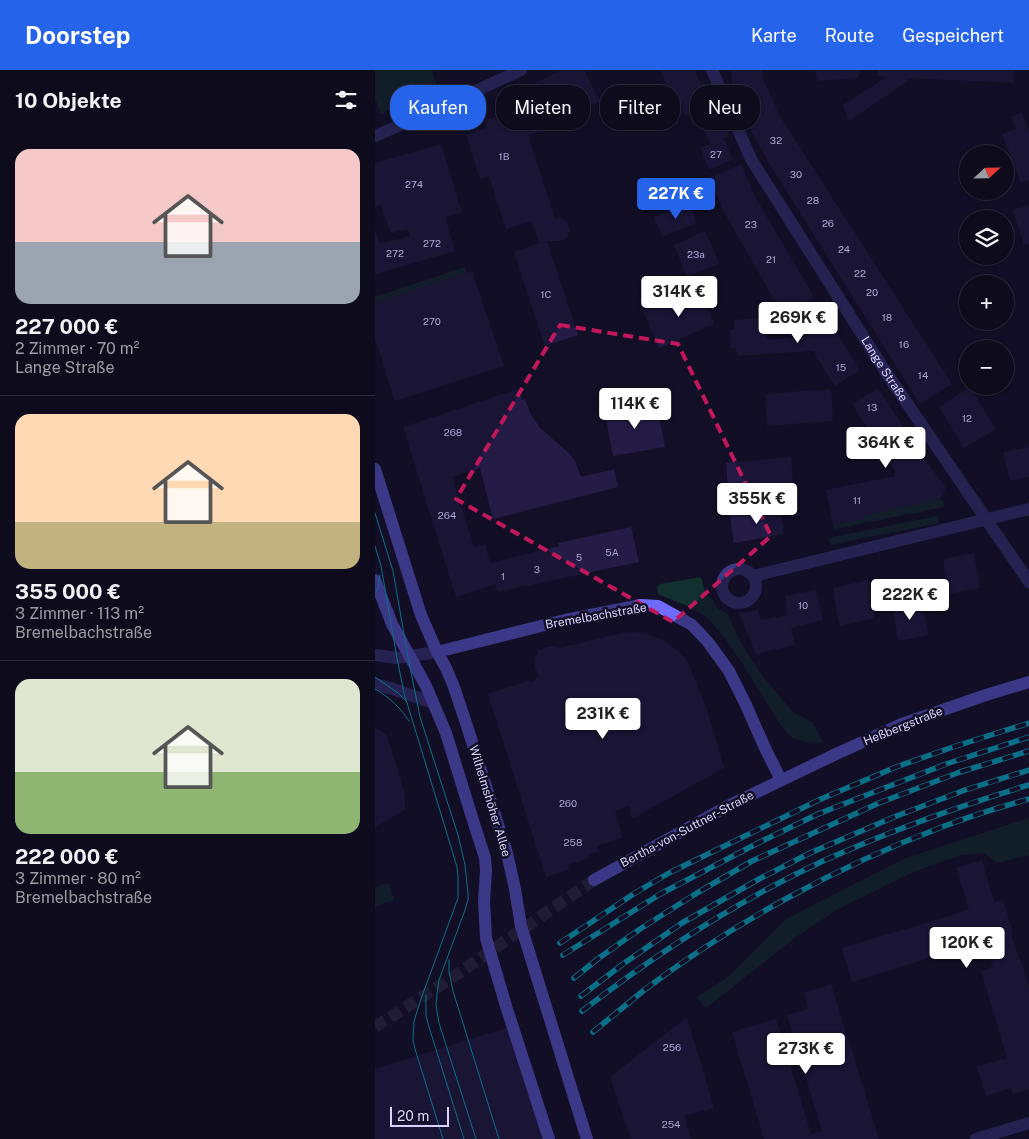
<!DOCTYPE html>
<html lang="de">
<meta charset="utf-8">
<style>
body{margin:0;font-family:"Public Sans",sans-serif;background:#1c1929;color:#f1f3f6;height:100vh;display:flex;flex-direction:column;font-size:19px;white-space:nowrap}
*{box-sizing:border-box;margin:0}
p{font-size:16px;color:#9b9ba3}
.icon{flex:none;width:28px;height:28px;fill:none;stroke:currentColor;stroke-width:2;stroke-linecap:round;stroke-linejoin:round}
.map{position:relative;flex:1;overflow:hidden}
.details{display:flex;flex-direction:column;background:#0e0b1c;width:375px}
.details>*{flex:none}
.hud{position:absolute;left:15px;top:15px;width:475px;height:45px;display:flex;gap:10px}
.needle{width:32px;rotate:68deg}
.controls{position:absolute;left:584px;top:75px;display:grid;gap:10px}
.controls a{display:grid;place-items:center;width:55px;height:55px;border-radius:50%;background:#0e0b1c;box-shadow:0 1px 4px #0004,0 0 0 1px #2e2b3b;font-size:25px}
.scale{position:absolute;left:15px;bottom:12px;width:59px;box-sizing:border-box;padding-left:5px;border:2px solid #d9d4ff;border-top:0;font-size:14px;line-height:18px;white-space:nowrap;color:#d9d4ff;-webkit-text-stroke:4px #130f26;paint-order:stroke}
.price{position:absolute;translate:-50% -42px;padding:0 11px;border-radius:5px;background:#fff;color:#222;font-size:16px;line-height:32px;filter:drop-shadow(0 1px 2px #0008)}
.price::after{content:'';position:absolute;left:50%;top:30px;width:15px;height:11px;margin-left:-8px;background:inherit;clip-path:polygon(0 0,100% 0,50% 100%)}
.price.active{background:#2563eb;color:#fff}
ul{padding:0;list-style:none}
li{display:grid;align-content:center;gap:10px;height:265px;padding:0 15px}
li+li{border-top:1px solid #2e2b3b}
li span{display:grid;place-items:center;height:155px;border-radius:15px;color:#555}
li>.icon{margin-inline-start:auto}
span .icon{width:90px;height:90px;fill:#fffc;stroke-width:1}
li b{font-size:21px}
h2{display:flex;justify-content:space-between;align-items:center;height:60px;padding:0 15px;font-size:21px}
.chip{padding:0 18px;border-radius:20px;background:#0e0b1c;box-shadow:0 1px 4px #0004,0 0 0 1px #2e2b3b;font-size:18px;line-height:45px}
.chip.active{background:#2563eb;color:#fff}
header{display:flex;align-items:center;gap:30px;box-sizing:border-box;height:70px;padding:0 25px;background:#2563eb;color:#fff}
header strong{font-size:24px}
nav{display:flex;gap:28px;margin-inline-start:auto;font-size:18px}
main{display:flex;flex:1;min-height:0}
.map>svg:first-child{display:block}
.green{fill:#12302f}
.building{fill:#241b47}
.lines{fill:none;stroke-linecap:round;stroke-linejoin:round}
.secondary-tunnel{stroke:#312d47;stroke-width:12;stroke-dasharray:12 6;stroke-linecap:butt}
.minor{stroke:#3d3a85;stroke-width:12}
.tertiary{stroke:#3d3a85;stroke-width:12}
.secondary{stroke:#6f6bff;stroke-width:12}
.tram{stroke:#00e5ff;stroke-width:1}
.rail-casing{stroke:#00e5ff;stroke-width:5.5}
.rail{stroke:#130f26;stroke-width:4;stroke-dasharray:11;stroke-linecap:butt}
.marked{fill:none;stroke:#c2185b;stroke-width:4;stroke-dasharray:10 6;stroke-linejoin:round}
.labels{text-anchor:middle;stroke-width:5;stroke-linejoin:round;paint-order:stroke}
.number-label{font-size:10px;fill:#aca6d1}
.street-label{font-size:12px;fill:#d9d4ff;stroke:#130f26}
</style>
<header>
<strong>Doorstep</strong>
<nav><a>Karte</a><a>Route</a><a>Gespeichert</a></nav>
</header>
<main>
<section class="details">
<h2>10 Objekte<svg class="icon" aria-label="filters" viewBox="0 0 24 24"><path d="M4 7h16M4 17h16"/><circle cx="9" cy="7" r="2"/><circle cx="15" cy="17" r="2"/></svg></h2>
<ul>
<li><span style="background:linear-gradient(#f6c9c9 60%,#9aa5b1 0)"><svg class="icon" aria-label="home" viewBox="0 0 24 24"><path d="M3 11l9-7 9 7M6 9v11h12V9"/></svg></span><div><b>227 000 €</b><p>2 Zimmer · 70 m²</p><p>Lange Straße</p></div></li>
<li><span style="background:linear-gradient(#ffd9b3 70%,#c2b280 0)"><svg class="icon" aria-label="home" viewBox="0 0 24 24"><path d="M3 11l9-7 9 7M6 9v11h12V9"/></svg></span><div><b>355 000 €</b><p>3 Zimmer · 113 m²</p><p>Bremelbachstraße</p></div></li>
<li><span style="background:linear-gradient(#dfe7d0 60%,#8fb573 0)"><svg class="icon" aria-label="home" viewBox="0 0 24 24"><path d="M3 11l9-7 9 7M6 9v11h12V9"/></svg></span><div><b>222 000 €</b><p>3 Zimmer · 80 m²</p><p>Bremelbachstraße</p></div></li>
</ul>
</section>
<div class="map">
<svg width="654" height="1069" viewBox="0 0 654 1069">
<rect width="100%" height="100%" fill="#130f26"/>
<path class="green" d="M 0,0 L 57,0 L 62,16 L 6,44 L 0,28 Z
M 90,197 L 91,203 L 0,233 L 0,227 Z
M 565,429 L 568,432 L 569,437 L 459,459 L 458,455 L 488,449 L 487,446 Z
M 563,446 L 564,453 L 455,475 L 454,468 Z
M 326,507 L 331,525 L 338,530 L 343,539 L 352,543 L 368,577 L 389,608 L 418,642 L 437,652 L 448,672 C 436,673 428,673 418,668 C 409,663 395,637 389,628 C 373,602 353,568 331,547 C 317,535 299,532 283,524 L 282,517 L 285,514 Z
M 654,748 L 654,785 L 622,793 L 609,783 L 586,785 L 538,802 L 463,839 L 421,867 L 331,938 L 322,927 L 356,905 L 413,848 L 531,788 Z
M 14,813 L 19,830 L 0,836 L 0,817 Z"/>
<path class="building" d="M 187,0 L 209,0 L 225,31 L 169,60 L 153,65 L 180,149 L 186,149 L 192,152 L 195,159 L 192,168 L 186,171 L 172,171 L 203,265 L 170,276 L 139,182 L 165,173 L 156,151 L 131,159 L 114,106 L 105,109 L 91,65 L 112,58 L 110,50 L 157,35 L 149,19 Z
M 285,0 L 320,0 L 326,14 L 329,12 L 354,66 L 348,68 L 358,89 L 334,100 L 325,78 L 335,74 L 321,41 L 311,46 L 301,26 L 298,27 Z
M 356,0 L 387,0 L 388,9 L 406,48 L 577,314 L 545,334 L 430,151 L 397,98 L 376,61 L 357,13 Z
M 440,0 L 485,0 L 483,8 L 442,11 Z
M 503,0 L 639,0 L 638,13 L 532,8 L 533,11 L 474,51 L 468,35 L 512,7 L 502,6 Z
M 647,42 L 654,61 L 654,110 L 646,113 L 627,64 L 641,59 L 636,47 Z
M 66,74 L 87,143 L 70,147 L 80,181 L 0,204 L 0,159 L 5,174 L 35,166 L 32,159 L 16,163 L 6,135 L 0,137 L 0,93 Z
M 366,94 L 381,128 L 439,227 L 408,245 L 350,144 L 334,108 Z
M 314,133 L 322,153 L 287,167 L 279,147 Z
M 654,135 L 654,174 L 649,175 L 638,140 Z
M 330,161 L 344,193 L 312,207 L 299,175 Z
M 97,201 L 129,296 L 20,331 L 0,268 L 0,233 Z
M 324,218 L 339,254 L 284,278 L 268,241 Z
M 447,239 L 485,300 L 460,316 L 438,281 L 362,286 L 361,278 L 356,278 L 355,259 L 359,259 L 359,250 L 390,248 L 392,270 L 429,267 L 422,256 Z
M 595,317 L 621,359 L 589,378 L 564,337 Z
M 503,318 L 546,384 L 571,418 L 565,429 L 487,446 L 488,449 L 458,455 L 451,420 L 520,406 L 520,401 L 477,334 Z
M 143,319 L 147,330 L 150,329 L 155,343 L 165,358 L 194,383 L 200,391 L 206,407 L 239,399 L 243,417 L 118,449 L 105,398 L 77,407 L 99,477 L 110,474 L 115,493 L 184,476 L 183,473 L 256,457 L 264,492 L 122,522 L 120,514 L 81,527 L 28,357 Z
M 456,319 L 458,351 L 392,356 L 390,324 Z
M 282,334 L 290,377 L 238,386 L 230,344 Z
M 654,377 L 654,407 L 635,411 L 628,382 Z
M 416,387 L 418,416 L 353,421 L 351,393 Z
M 404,437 L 409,464 L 359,473 L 355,445 Z
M 599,483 L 605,518 L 574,524 L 568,489 Z
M 493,510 L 500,548 L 464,556 L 458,518 Z
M 441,520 L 448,550 L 416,558 L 420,575 L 381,584 L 364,543 L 383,540 L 386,550 L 413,545 L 410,526 Z
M 546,530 L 554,565 L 524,571 L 517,538 Z
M 259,562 L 273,564 L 290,571 L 302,580 L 313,592 L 332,640 L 349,698 L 257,749 L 254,736 L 240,740 L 247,768 L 222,776 L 223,782 L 214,784 L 213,789 L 193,795 L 194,800 L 171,807 L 113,624 L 153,611 L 158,612 L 164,605 L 160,597 L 160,589 L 164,580 L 172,577 L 179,576 L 184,578 L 247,563 Z
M 0,657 L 12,665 L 30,725 L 30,740 L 0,757 Z
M 607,790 L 619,832 L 628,830 L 638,863 L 636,863 L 644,889 L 645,888 L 654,917 L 654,1019 L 638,1024 L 636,1018 L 611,1026 L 602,997 L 632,988 L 606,901 L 618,897 L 610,871 L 477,912 L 467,878 L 594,840 L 581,798 Z
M 456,914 L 504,1069 L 389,1069 L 357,962 L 401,949 L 436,1064 L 447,1061 L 412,945 L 434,939 L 429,923 Z
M 312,947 L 339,1038 L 309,1046 L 316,1069 L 256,1069 L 235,1007 Z
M 134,957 L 170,1069 L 0,1069 L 0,999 Z"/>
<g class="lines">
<path class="secondary-tunnel" d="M 0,957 L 75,909 L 219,810"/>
<g class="minor">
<path id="s1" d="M 337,0 L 376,89 L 512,304 L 654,512"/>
<path d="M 0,66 L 62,39 L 146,0"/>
<circle cx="364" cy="516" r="17"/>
<path d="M 378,506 L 654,439"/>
<path d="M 601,1069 L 654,1053"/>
</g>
<path class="tertiary" d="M 0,585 L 22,588 L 62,582
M 0,614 L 15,618 L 58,633"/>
<path class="secondary" d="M 0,399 L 46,545 L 62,582 L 71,598 L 79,617 L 92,656 L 132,783 L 140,819 L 146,856 L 212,1069
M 0,510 L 17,554 L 51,616 L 71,663 L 96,744 L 110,788 L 111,800 L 109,831 L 111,868 L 131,936 L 174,1069
M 62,582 L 190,550 L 266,535 L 283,536 L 317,555 L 333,572 L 354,601 L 371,635 L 390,678 L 406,710
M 219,810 L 351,737 L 459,685 L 527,654 L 611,625 L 654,612"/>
<path class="tram" d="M 0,443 L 18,501 L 33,587 L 45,647 L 83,765 L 90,795 L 93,823 L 93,830 L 90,840 L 64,910 L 62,924 L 61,935 L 64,953 L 101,1069
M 0,476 L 6,496 L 22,588 L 29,623 L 73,767 L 82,797 L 83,806 L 83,828 L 46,929 L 39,951 L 38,970 L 40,979 L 68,1069
M 0,523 L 3,518 L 5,505
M 0,607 L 23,623 L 32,632
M 0,619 C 14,627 26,638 34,651
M 74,890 L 74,901 L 78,921 L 124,1069
M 51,925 L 51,946 L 54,957 L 89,1069"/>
<g class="rail-casing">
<path id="rail" d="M 185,873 L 260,823 L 294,803 L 446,729 L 521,697 L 578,677 L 654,653
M 188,885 L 287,823 L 387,771 L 443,744 L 571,694 L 654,667
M 199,908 L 224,888 L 265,859 L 322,823 L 377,791 L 504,733 L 585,702 L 654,681
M 206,926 L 248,894 L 307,853 L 384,809 L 435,783 L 519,747 L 590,720 L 654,700
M 207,941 C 282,883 362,831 448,791 C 515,761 584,736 654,715
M 218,962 C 234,949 251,935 268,921 C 356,854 463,796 567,757 C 595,746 625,737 654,729"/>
</g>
<use href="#rail" class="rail"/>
</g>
<path d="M0 0H654V1069H0ZM 185,255 L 303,274 L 396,466 L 298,552 L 81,429 Z" fill="#130f26" fill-opacity=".55" fill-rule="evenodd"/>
<path class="marked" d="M 185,255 L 303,274 L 396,466 L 298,552 L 81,429 Z"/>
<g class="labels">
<g class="number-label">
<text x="401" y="74">32</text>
<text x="341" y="88">27</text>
<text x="129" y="90">1B</text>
<text x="421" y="108">30</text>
<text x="39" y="118">274</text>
<text x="438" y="134">28</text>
<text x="453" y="157">26</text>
<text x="376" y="158">23</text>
<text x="57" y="177">272</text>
<text x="469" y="183">24</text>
<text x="20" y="187">272</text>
<text x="321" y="188">23a</text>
<text x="396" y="193">21</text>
<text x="485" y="207">22</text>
<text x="497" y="226">20</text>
<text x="171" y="228">1C</text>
<text x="512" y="251">18</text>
<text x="57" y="255">270</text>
<text x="529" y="278">16</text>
<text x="466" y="301">15</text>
<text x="548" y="309">14</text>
<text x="497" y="341">13</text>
<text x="592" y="352">12</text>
<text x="78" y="366">268</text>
<text x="482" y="434">11</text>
<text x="72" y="449">264</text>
<text x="237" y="486">5A</text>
<text x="204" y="491">5</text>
<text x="162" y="503">3</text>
<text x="128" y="510">1</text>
<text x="428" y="539">10</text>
<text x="193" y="737">260</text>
<text x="198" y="776">258</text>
<text x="297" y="981">256</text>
<text x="296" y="1058">254</text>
</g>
<g class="street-label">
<text dy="4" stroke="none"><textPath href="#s1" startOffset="346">Lange Straße</textPath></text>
<text transform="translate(221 546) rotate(-10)" y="4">Bremelbachstraße</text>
<text transform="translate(528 656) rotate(-22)" y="4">Heßbergstraße</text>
<text transform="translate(115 731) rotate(73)" y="4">Wilhelmshöher Allee</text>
<text transform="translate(312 759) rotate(-28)" y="4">Bertha-von-Suttner-Straße</text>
</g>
</g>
</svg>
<div class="controls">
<a><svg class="needle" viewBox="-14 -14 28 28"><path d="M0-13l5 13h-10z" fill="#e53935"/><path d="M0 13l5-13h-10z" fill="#9b9ba3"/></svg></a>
<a><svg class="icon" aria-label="layers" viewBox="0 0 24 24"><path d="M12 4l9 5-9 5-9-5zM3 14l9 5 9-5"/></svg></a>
<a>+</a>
<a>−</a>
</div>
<div class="scale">20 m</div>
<b class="price active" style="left:301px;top:150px">227K €</b>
<b class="price" style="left:304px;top:248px">314K €</b>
<b class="price" style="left:423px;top:274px">269K €</b>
<b class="price" style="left:260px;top:360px">114K €</b>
<b class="price" style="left:511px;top:399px">364K €</b>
<b class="price" style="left:382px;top:455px">355K €</b>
<b class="price" style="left:535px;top:551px">222K €</b>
<b class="price" style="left:228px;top:670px">231K €</b>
<b class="price" style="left:592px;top:899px">120K €</b>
<b class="price" style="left:431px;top:1005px">273K €</b>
<div class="hud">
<a class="chip active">Kaufen</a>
<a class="chip">Mieten</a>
<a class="chip">Filter</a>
<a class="chip">Neu</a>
</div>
</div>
</main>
